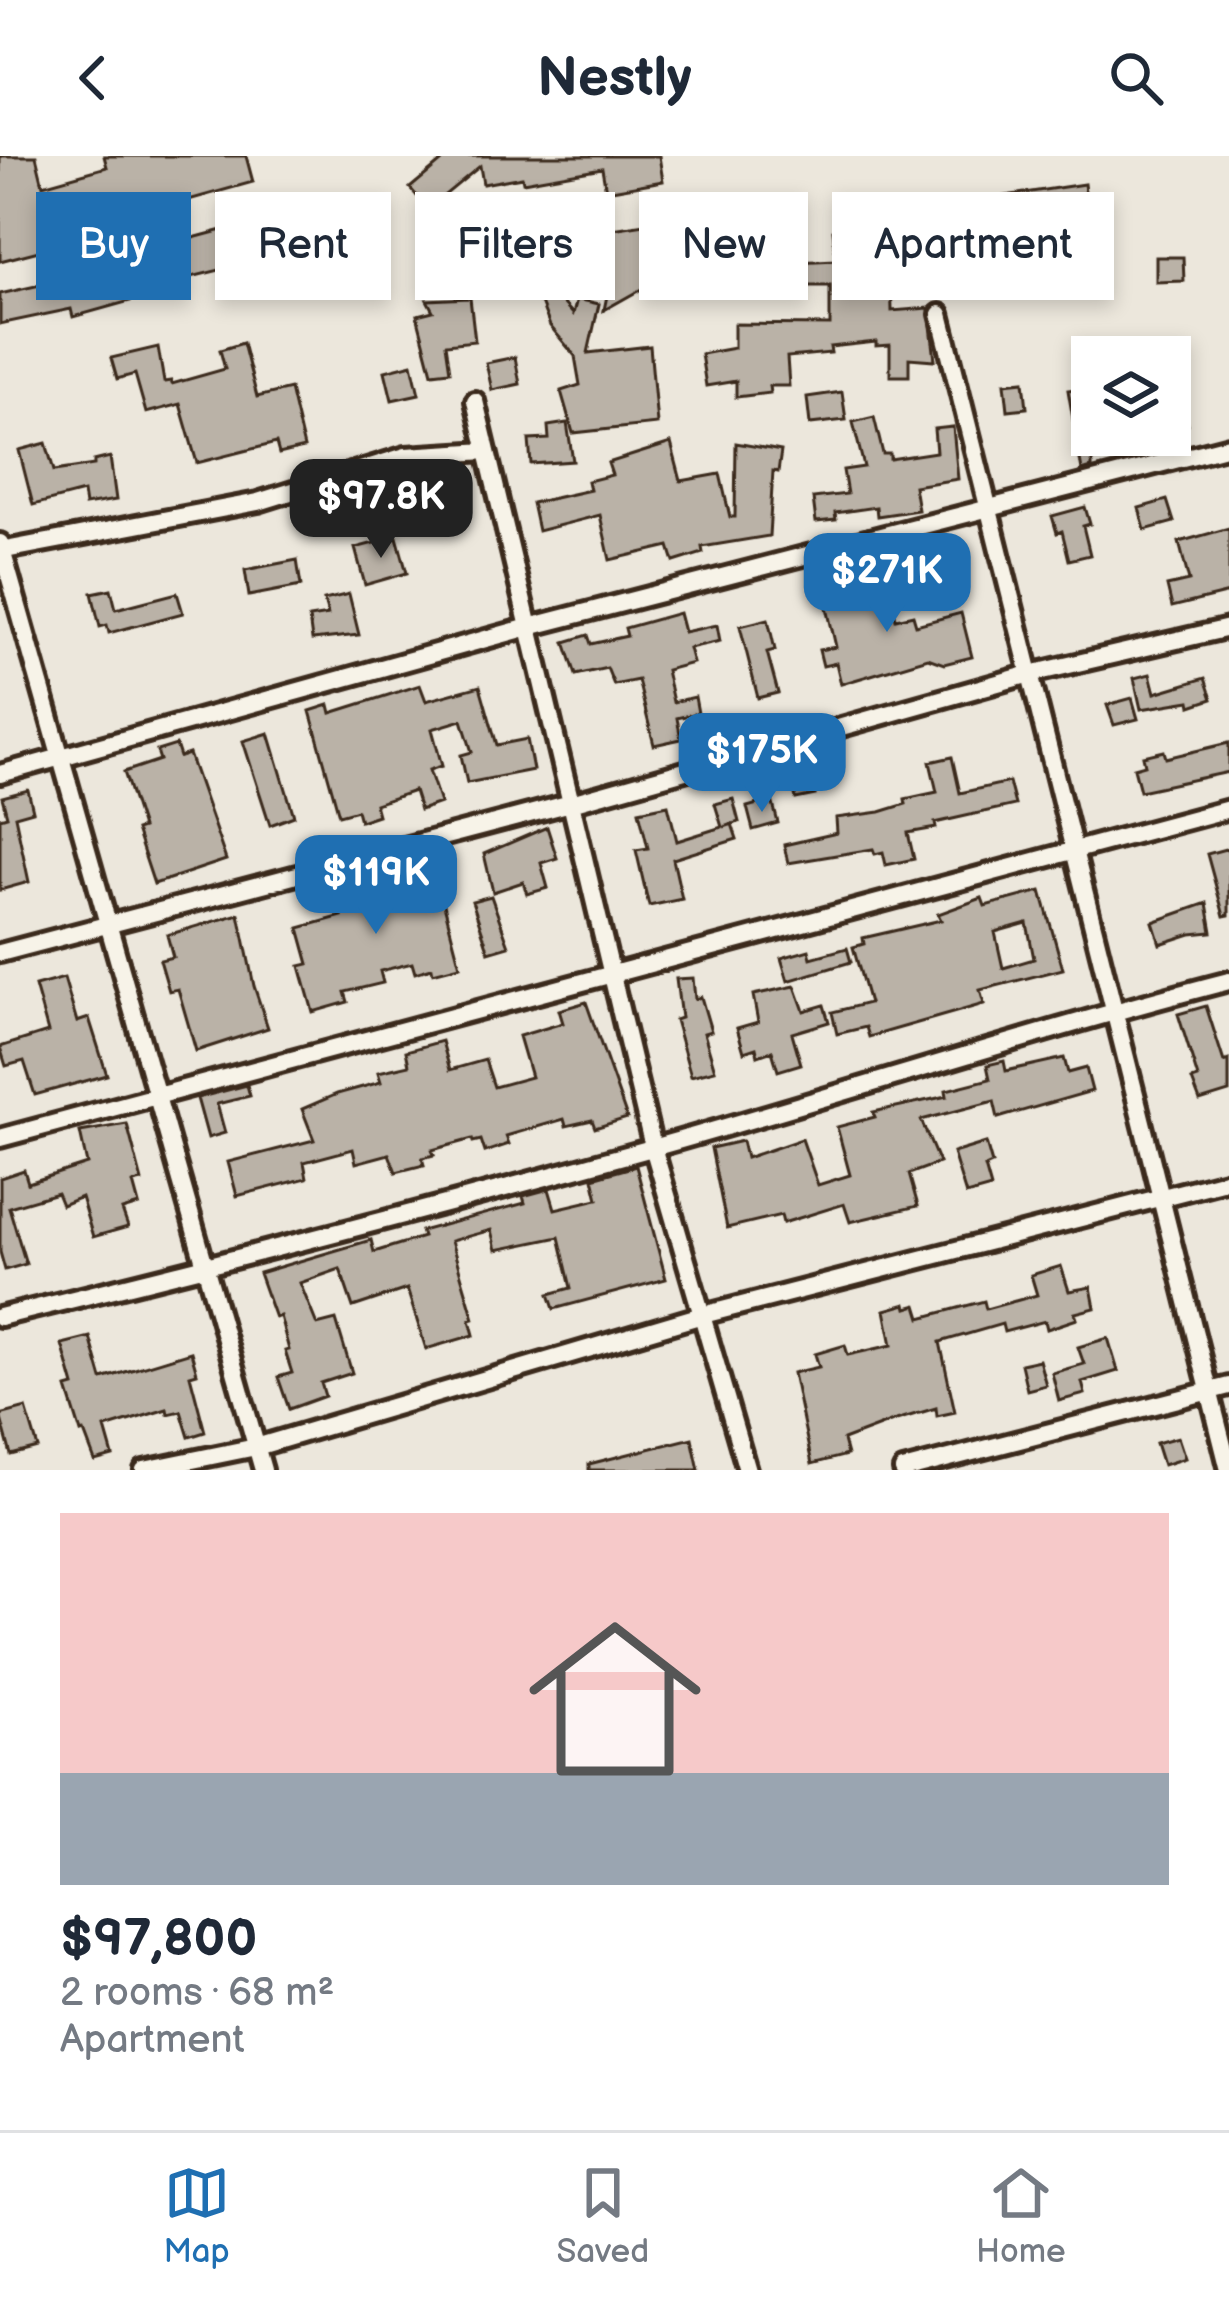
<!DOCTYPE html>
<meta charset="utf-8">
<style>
body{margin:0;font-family:"Balsamiq Sans",sans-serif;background:#f2f2f3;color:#1f2937;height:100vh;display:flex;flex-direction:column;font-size:45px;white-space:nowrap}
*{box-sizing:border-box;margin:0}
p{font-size:39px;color:#747a83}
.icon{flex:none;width:66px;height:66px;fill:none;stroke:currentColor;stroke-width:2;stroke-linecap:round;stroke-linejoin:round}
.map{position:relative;height:1314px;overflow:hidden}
.panel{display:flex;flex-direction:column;background:#fff;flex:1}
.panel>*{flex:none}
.top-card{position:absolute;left:36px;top:36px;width:1158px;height:108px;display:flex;gap:24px}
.fabs{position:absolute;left:1071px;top:180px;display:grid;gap:24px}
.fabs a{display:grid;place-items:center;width:120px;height:120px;border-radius:0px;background:#fff;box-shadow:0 6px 18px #0003;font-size:60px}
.price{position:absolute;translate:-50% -102px;padding:0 27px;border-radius:24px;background:#1f6fb2;color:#fff;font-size:39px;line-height:78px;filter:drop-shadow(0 3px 6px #0008)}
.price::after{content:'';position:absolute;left:50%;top:72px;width:36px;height:27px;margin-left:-18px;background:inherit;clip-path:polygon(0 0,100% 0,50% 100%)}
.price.current{background:#222;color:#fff}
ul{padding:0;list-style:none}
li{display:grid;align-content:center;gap:24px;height:636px;padding:0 60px}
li+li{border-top:3px solid #e0e1e3}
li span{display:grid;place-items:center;height:372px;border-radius:0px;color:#555}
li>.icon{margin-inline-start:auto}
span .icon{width:216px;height:216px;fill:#fffc;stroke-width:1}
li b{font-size:51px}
.pill{padding:0 42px;border-radius:0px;background:#fff;box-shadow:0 6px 18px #0003;font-size:42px;line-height:108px}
.pill.current{background:#1f6fb2;color:#fff}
header{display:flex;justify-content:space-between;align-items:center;height:156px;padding:0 60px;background:#fff;font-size:54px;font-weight:700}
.dock{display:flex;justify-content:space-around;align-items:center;height:168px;border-top:3px solid #e0e1e3;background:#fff;font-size:33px;color:#747a83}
.dock a{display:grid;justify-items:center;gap:6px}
.dock .current{color:#1f6fb2}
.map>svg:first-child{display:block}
.building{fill:#bab2a7;stroke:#3b2a1e;stroke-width:3;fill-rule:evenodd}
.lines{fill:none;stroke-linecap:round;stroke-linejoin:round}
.street-casing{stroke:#3b2a1e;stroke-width:26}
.street{stroke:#f7f3e8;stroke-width:16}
</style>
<header><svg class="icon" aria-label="back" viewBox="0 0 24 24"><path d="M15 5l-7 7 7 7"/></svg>Nestly<svg class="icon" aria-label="search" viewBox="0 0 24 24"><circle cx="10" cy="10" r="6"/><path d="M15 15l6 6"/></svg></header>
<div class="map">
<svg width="1229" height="1314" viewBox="0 0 1229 1314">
<rect width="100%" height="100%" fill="#ece7dc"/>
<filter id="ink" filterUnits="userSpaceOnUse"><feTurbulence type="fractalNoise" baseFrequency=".00833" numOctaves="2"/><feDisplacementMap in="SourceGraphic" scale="24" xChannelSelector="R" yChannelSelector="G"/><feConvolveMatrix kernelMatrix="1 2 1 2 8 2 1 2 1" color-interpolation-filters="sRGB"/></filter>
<g filter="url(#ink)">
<path class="building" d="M 0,0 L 36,0 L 43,29 L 107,11 L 104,0 L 246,0 L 253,26 L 121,63 L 118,52 L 73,65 L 85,111 L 290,56 L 300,94 L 171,126 L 173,133 L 73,161 L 71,153 L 0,168 L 0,138 L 63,124 L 54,91 L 0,105 Z
M 448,0 L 659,0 L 663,25 L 606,35 L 602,12 L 523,26 L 522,21 L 483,28 L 480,10 L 428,53 L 410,32 Z
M 1084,28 L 1088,58 L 997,71 L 992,42 Z
M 932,46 L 935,70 L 906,74 L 911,118 L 891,118 L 892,155 L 929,152 L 935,204 L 909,202 L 909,220 L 890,220 L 890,189 L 876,190 L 876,186 L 830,191 L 831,197 L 787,201 L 789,230 L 769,230 L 770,237 L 736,241 L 736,225 L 706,230 L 701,198 L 734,192 L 734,168 L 830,169 L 830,130 L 806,130 L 806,126 L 673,129 L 670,117 L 604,154 L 615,101 L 598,104 L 593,76 L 677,63 L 682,91 L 693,84 L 703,102 L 759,100 L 760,58 L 777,59 L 776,71 L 798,72 L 796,106 L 836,104 L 833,74 L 871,70 L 869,55 Z
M 1066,85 L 1079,85 L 1084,142 L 1039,141 L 1038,119 L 1066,118 Z
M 519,88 L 528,114 L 547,124 L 545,127 L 573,158 L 577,143 L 599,148 L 588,197 L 650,190 L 657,268 L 573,277 L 561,235 L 580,229 L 575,200 L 550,170 L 541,147 L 513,133 L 499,95 Z
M 1156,101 L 1183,101 L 1184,125 L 1156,126 Z
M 470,142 L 475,185 L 446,188 L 450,215 L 432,217 L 417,159 L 433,155 L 427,144 Z
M 243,187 L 257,241 L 290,233 L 304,292 L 279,298 L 276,287 L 197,307 L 180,248 L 146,257 L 135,218 L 117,223 L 111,202 L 158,191 L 164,226 L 171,225 L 172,228 L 225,213 L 220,194 Z
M 515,201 L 520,228 L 492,234 L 486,207 Z
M 412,208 L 419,238 L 392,244 L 385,215 Z
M 1175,222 L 1188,268 L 1170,273 L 1170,223 Z
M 1024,225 L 1027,252 L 1008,254 L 1005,227 Z
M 1088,231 L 1092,236 L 1092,312 L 1082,315 L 1068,234 Z
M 842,236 L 846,264 L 810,268 L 807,241 Z
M 874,261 L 883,298 L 890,298 L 890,303 L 936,296 L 934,273 L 953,271 L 958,323 L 914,330 L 918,354 L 877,360 L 876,351 L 835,357 L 836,364 L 816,366 L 813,342 L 847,338 L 843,314 L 864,311 L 853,266 Z
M 567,267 L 573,305 L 531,308 L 529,284 L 549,283 L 548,270 Z
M 46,287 L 54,315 L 94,309 L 94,305 L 110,301 L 116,344 L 85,349 L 83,336 L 33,349 L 19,294 Z
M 671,287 L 681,325 L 720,318 L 730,361 L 735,361 L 736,287 L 781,295 L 778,316 L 773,315 L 769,380 L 702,391 L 703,397 L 674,406 L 669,390 L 610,404 L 600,359 L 538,375 L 532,347 L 590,334 L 588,325 L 612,319 L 608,307 Z
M 1167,344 L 1174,366 L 1145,374 L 1139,352 Z
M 1085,351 L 1090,368 L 1083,370 L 1090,399 L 1069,404 L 1062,375 L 1057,377 L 1052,360 Z
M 1229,372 L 1229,437 L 1172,451 L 1167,430 L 1189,425 L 1179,386 Z
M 397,381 L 407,417 L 365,429 L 355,392 Z
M 297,404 L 301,430 L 249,440 L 245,414 Z
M 887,421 L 896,463 L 913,459 L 916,469 L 961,457 L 972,501 L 944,508 L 928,502 L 841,528 L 836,507 L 823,510 L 819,494 L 836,491 L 826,447 L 853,441 L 850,428 Z
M 111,433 L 116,453 L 177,437 L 183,457 L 109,477 L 107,469 L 100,471 L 92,437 Z
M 349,438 L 359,479 L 312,484 L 309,462 L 328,459 L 324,444 Z
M 679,457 L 684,476 L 717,469 L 720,485 L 689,492 L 693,507 L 666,514 L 673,546 L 695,541 L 698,557 L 677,562 L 681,583 L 654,589 L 638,524 L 614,529 L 607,512 L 576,519 L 565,486 L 588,479 L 591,488 L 627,480 L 625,472 Z
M 768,463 L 775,494 L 767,496 L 778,537 L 758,542 L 740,470 Z
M 1150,518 L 1155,537 L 1205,522 L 1212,543 L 1191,550 L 1190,545 L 1141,553 L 1134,522 Z
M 420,529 L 426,545 L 480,530 L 497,589 L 527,583 L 533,614 L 467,627 L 461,599 L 472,596 L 462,564 L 432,573 L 442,610 L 429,614 L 440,647 L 420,654 L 414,635 L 375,648 L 378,659 L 360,665 L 357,654 L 339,659 L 310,555 L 329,549 L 331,557 Z
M 1132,542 L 1138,563 L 1114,569 L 1107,549 Z
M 269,577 L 294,660 L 270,669 L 243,585 Z
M 1229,587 L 1229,616 L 1140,635 L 1134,612 L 1145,609 L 1143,600 L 1164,595 L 1166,602 Z
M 176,589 L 180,601 L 189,598 L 226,704 L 154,728 L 136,674 L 142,672 L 124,616 L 160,604 L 157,595 Z
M 952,601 L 960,637 L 1009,626 L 1015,649 L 935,667 L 936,672 L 908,677 L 914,703 L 886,709 L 883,696 L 875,698 L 873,693 L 788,707 L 784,689 L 837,677 L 836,662 L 880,656 L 906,648 L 905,643 L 937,636 L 930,606 Z
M 810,616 L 815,639 L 796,643 L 791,620 Z
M 28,634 L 33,655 L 15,660 L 29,726 L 0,734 L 0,662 L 7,660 L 2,641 Z
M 733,643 L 739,666 L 724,671 L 732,668 L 737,683 L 673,703 L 682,743 L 649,750 L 636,694 L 648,692 L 639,655 L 668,649 L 677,685 L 722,671 L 715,648 Z
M 772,644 L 778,667 L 753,674 L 747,651 Z
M 547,671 L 557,702 L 541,707 L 548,732 L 527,738 L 523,726 L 493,736 L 484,698 Z
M 1229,692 L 1229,759 L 1224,760 L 1207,698 Z
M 374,712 L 378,728 L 397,722 L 399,730 L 436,718 L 460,810 L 433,817 L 432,812 L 415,817 L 412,807 L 380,815 L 383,827 L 345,836 L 348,846 L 313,856 L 300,810 L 309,808 L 299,772 L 342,760 L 332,728 Z
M 1041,735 L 1063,813 L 980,834 L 984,848 L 907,870 L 869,881 L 866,871 L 837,878 L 832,856 L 869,847 L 853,791 L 864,788 L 863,782 L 941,764 L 938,758 L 982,742 L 985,750 ZM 1027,767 L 1034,803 L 1003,812 L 995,776 Z
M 491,740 L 509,790 L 489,796 L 472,745 Z
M 1207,747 L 1212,776 L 1191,778 L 1160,788 L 1153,766 Z
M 239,758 L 254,830 L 268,872 L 196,895 L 178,833 L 169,835 L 160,804 L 173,801 L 167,779 Z
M 847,792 L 851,806 L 788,825 L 781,802 L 809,794 L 811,802 Z
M 64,822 L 77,866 L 89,862 L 107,919 L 35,939 L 24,905 L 6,910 L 0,891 L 48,876 L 35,830 Z
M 693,822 L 695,843 L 701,841 L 711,875 L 704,877 L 715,914 L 691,920 L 675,864 L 681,862 L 676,823 Z
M 795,830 L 804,855 L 824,849 L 829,866 L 792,877 L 801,908 L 778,915 L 772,895 L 758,900 L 756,892 L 744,896 L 737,872 L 758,866 L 753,839 Z
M 586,846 L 627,962 L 595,972 L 592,964 L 566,970 L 564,963 L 506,980 L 509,988 L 485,996 L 481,984 L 473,986 L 472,983 L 432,994 L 434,999 L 422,1002 L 424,1009 L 396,1016 L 389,998 L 356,1007 L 353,993 L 304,1006 L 307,1022 L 237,1040 L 228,1006 L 314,984 L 302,953 L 337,938 L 381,926 L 378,916 L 409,909 L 406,895 L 442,885 L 450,914 L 485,904 L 494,931 L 531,921 L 519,880 L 563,867 L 559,854 Z
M 1206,850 L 1224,906 L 1229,904 L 1229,936 L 1200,945 L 1192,924 L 1198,922 L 1178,858 Z
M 1064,902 L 1068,917 L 1086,912 L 1092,935 L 998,962 L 994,945 L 921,964 L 939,1007 L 909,1018 L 918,1050 L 850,1066 L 844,1048 L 783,1067 L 781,1059 L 727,1072 L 711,992 L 742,985 L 746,1002 L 802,983 L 818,1029 L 850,1019 L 837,971 L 875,961 L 873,956 L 947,940 L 946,934 L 990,923 L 987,909 L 1004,905 L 1006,915 Z
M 247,929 L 250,940 L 217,948 L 225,977 L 208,982 L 197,942 Z
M 127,968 L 142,1025 L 133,1027 L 139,1049 L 122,1054 L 128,1071 L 93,1081 L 81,1041 L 62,1049 L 57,1037 L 9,1051 L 26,1108 L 5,1114 L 0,1096 L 0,1022 L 24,1014 L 28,1027 L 87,1008 L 80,976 Z
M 986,987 L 992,1008 L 985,1011 L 991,1032 L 966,1039 L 953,997 Z
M 636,1010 L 666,1123 L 554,1153 L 549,1138 L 571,1132 L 559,1081 L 496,1094 L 491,1074 L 451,1085 L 474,1163 L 470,1164 L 474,1179 L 426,1193 L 407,1133 L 353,1151 L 340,1113 L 300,1127 L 317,1169 L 336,1164 L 352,1217 L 321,1227 L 325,1240 L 289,1253 L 278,1221 L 292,1217 L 285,1195 L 289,1194 L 280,1160 L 275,1162 L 259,1117 L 371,1084 L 374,1096 L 423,1081 L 421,1075 L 525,1047 L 523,1040 L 549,1033 L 555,1053 L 598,1043 L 593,1022 Z
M 1061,1110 L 1069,1135 L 1091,1131 L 1095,1152 L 1075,1157 L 1077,1163 L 1047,1173 L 1045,1165 L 1004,1176 L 1002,1168 L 940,1186 L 955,1256 L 937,1260 L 936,1252 L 893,1265 L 843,1284 L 847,1299 L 812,1308 L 793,1217 L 819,1211 L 815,1198 L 845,1189 L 848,1199 L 892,1189 L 885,1154 L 906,1148 L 907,1152 L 917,1149 L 921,1162 L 984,1145 L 986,1153 L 1037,1139 L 1031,1119 Z
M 90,1181 L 102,1223 L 191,1196 L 197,1217 L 190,1219 L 205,1276 L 189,1281 L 181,1255 L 168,1258 L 167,1253 L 105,1272 L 113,1300 L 95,1305 L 84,1276 L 81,1277 L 67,1232 L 74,1230 L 62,1188 Z
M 1108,1182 L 1118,1215 L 1082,1226 L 1085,1238 L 1059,1245 L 1052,1217 L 1084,1208 L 1078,1191 Z
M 1039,1204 L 1046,1229 L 1027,1234 L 1021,1208 Z
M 26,1252 L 38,1292 L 11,1299 L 0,1259 Z
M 1178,1281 L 1185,1302 L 1163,1309 L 1156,1287 Z
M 692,1282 L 699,1314 L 589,1314 L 589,1308 Z"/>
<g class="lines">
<g class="street-casing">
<path id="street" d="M 940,158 L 1229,1314
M 475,245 L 653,991 L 747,1314
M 0,387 L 263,1314
M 0,395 L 258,346 L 406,300 L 487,295
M 0,618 L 529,471 L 1229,290
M 0,797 L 571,647 L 1030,518 L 1229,472
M 0,982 L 1229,653
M 0,1161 C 218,1108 436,1052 652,992 C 845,938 1035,875 1229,825
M 144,1314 L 256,1291 L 699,1160 L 1229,1024
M 903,1314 L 1229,1230"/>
</g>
<use href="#street" class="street"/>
</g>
</g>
</svg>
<div class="fabs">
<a><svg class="icon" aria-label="layers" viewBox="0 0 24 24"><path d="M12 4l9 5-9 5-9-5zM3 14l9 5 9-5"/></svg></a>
</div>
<b class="price current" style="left:381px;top:405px">$97.8K</b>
<b class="price" style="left:887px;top:479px">$271K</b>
<b class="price" style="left:762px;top:659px">$175K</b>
<b class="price" style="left:376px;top:781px">$119K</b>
<div class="top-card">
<a class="pill current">Buy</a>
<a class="pill">Rent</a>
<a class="pill">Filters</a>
<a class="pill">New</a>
<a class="pill">Apartment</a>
</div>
</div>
<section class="panel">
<ul>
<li><span style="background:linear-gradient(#f6c9c9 70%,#9aa5b1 0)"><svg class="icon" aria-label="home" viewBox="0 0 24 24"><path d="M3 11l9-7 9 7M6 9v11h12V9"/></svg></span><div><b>$97,800</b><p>2 rooms · 68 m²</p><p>Apartment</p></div></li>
</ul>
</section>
<nav class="dock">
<a class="current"><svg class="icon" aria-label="map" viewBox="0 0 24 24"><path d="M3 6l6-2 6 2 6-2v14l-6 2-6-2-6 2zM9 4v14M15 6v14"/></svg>Map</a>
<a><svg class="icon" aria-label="saved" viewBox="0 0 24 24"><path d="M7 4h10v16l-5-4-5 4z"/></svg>Saved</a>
<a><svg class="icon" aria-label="home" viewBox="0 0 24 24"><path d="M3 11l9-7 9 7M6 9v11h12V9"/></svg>Home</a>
</nav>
